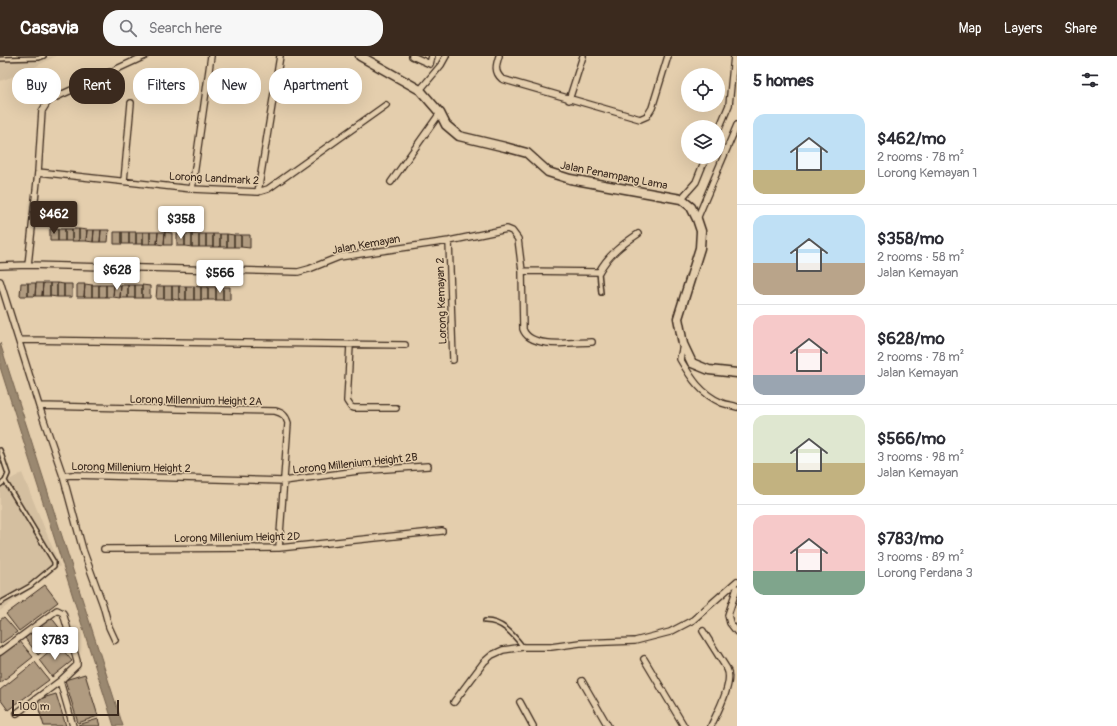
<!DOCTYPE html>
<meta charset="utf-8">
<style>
body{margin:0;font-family:Pangolin,sans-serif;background:#f7f7f7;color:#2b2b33;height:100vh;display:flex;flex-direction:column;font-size:15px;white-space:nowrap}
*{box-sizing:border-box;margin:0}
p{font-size:13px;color:#7c7c81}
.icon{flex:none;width:22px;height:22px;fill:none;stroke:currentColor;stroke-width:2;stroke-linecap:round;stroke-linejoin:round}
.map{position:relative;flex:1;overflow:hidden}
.details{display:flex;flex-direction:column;background:#fff;width:380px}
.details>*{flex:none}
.hud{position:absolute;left:12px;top:12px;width:380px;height:36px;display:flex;gap:8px}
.buttons{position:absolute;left:681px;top:12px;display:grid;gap:8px}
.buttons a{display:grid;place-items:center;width:44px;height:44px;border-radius:50%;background:#fff;box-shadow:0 4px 16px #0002;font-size:20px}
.scale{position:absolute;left:12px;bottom:10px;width:107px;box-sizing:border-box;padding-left:4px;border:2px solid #3b2a1e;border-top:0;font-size:11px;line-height:14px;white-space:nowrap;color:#3b2a1e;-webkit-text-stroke:3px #e4cead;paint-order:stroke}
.price{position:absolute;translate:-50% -34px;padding:0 9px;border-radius:4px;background:#fff;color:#222;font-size:13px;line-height:26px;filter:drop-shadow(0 1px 2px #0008)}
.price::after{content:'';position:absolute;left:50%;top:24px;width:12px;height:9px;margin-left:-6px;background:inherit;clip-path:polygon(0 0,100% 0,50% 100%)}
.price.active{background:#3b2a1e;color:#fff}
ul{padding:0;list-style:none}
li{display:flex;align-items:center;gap:12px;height:100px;padding:0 16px}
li+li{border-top:1px solid #e1e1e2}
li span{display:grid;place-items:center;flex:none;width:112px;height:80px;border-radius:12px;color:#555}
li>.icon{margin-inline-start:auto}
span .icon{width:48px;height:48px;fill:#fffc;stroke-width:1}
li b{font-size:17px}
h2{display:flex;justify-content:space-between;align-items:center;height:48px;padding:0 16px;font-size:17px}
.chip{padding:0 14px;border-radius:16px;background:#fff;box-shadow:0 4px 16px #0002;font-size:14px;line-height:36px}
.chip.active{background:#3b2a1e;color:#fff}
header{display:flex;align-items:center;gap:24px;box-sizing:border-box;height:56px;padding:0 20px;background:#3b2a1e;color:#fff}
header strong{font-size:19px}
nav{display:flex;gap:22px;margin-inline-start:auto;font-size:14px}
.search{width:280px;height:36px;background:#f7f7f7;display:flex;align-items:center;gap:10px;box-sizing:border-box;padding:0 14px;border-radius:16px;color:#7c7c81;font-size:15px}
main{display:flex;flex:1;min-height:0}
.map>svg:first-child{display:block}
.built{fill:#d4bfa0}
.water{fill:#9a886f;stroke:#74624f}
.building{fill:#b09b80;stroke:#3b2a1e}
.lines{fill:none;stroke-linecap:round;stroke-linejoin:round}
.service-casing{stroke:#3b2a1e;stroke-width:6}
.minor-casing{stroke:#3b2a1e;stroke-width:8}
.secondary-casing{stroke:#3b2a1e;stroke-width:11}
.service{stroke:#e4cead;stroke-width:3}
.minor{stroke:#e4cead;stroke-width:5.5}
.secondary{stroke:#e4cead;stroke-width:8}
.labels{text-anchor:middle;stroke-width:3;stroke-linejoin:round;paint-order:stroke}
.street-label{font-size:11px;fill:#3b2a1e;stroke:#e4cead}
</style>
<header>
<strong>Casavia</strong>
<div class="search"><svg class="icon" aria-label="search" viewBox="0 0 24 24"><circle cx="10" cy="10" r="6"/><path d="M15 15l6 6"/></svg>Search here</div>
<nav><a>Map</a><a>Layers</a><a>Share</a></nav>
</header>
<main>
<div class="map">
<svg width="737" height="670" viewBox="0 0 737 670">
<rect width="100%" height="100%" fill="#e4cead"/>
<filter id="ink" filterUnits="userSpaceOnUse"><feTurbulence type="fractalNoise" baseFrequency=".025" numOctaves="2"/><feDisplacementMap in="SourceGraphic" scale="8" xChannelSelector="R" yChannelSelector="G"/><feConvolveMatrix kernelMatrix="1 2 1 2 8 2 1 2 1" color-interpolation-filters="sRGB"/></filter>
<g filter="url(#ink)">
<path class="built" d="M 0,0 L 56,0 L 23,17 L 0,25 Z
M 22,417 L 60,510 L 0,555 L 0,429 Z"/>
<path class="water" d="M 0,287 L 123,670 L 114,670 L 0,311 Z"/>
<path class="building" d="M 50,173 L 58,173 L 58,185 L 50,185 Z
M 58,173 L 65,173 L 65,185 L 58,185 Z
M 65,173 L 72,173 L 72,185 L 65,185 Z
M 72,173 L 79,173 L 79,185 L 72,185 Z
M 79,173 L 87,174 L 86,185 L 79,185 Z
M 87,174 L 94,174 L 93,186 L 86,185 Z
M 94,174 L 101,174 L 100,186 L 93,186 Z
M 101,174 L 109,174 L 108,186 L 100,186 Z
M 114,176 L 122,176 L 122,188 L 114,188 Z
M 122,176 L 129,176 L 129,188 L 122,188 Z
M 129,176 L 136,176 L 136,188 L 129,188 Z
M 136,176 L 143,176 L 143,188 L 136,188 Z
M 143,176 L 150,176 L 150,188 L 143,188 Z
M 150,176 L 158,176 L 157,188 L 150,188 Z
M 158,176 L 165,176 L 164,189 L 157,188 Z
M 165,176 L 172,177 L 172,189 L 164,189 Z
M 177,178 L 185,178 L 185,190 L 177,190 Z
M 185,178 L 192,178 L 192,191 L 185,190 Z
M 192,178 L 199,178 L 199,191 L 192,191 Z
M 199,178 L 206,178 L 206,191 L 199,191 Z
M 206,178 L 213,178 L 213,191 L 206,191 Z
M 213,178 L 220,178 L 220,191 L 213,191 Z
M 220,178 L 227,178 L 227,191 L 220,191 Z
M 227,178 L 234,179 L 234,191 L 227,191 Z
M 234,179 L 241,179 L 241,191 L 234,191 Z
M 241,179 L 250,179 L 250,192 L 241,191 Z
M 21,227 L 28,227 L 28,240 L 20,240 Z
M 28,227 L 36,227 L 35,240 L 28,240 Z
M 36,227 L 43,227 L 42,240 L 35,240 Z
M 43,227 L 50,227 L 50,240 L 42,240 Z
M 50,227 L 57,227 L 57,241 L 50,240 Z
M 57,227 L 64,228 L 64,241 L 57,241 Z
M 64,228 L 72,228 L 72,241 L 64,241 Z
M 77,228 L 85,228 L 84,241 L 77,241 Z
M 85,228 L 92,229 L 92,241 L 84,241 Z
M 92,229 L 99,229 L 99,241 L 92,241 Z
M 99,229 L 106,229 L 106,241 L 99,241 Z
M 106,229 L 114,229 L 113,241 L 106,241 Z
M 114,229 L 121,229 L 120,242 L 113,241 Z
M 121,229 L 128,229 L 128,242 L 120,242 Z
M 128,229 L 135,229 L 135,242 L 128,242 Z
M 135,229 L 142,229 L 142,242 L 135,242 Z
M 142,229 L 150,230 L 150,242 L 142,242 Z
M 157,230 L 164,230 L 164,243 L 156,243 Z
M 164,230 L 172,230 L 172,243 L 164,243 Z
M 172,230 L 179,230 L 179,244 L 172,243 Z
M 179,230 L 186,230 L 186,244 L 179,244 Z
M 186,230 L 194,230 L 194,244 L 186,244 Z
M 194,230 L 201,231 L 201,244 L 194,244 Z
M 201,231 L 208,231 L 208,244 L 201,244 Z
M 208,231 L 216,231 L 216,244 L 208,244 Z
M 216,231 L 223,231 L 223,244 L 216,244 Z
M 223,231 L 230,231 L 230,244 L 223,244 Z
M 45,529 L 58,546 L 19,575 L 6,558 Z
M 4,561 L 17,576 L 0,588 L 0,564 Z
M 51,561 L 64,578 L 38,599 L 25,582 Z
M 19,584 L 33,601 L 0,627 L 0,600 Z
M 58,588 L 72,605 L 52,621 L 39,604 Z
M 35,606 L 49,624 L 8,654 L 0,643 L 0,634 Z
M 85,618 L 98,660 L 78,667 L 65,624 Z
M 56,638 L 66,670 L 44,670 L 36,644 Z
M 98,663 L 100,670 L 78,670 L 78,669 Z"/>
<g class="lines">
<g class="service-casing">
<path id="service" d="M 0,3 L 39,2 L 44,0
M 599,216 L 601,237
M 0,394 L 8,418 L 5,425 L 0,429
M 0,547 L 30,530 L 54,510 L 54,506 L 5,425
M 485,565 C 502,565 513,578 523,591"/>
</g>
<g class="minor-casing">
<path id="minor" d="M 412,0 L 430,8 L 432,0
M 499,0 C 496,9 494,16 502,23 L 640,63 L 647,60 L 652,52 L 668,0
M 420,34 L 441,9 L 446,0
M 569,44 L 583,0
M 718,75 L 729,49 L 734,0
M 38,116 L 192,133 L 258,136 L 268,133 L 386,49
M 124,125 L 131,47
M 391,126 L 440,57
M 192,133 L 211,0
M 258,136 L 280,0
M 681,143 L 696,126 L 706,101
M 697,163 L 737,69
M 449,185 L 453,304
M 28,209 L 38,116 L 42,55 L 47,47 L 52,43 L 145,0
M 0,210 L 28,209 L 298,216 L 309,213 L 339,201 L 449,185 L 507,173 L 512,175 L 518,183 L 522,215 L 523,273 C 530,294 575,286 592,286
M 522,215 L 599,216 C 608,199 623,188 638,178
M 0,225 L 39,350 L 63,420 L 72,419 L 284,425 L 358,415 L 428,410
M 19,284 L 405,289
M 350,289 L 347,345 L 351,351 L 354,352 L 396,352
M 683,289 L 680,303 C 691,322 701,338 722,347 C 727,349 732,349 737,351
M 39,350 L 275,355 C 283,357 286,360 288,367 L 279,492
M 63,420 L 83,494 L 103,549 L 109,571 L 115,584
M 104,493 L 279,492 L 442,475
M 737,532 L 728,559 L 730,567 L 737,576
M 703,575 L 727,613 C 734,626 717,657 711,670
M 0,596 L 57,554 L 63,557 L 77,605 L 77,609 L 60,625 L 17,657
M 644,603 L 684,670
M 60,625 L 73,670
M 582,625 L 608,670
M 454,646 L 484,606 L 492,599 L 503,594 L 523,591 L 551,591 L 580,587 L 635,585 L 670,576 L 693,564 L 737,525
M 520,646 L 533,670"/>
</g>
<g class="secondary-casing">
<path id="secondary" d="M 360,0 L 420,34 L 440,57 L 446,69 L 459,80 L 505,91 L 527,97 L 548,116 L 570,123 L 681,143 L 691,151 L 697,163 L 701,175 L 700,192 L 678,262 L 683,288 L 692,307 L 709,314 L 737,317"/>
</g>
<use href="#service" class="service"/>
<use href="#minor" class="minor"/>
<use href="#secondary" class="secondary"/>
</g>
</g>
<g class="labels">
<g class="street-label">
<text transform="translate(614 119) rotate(11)" y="4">Jalan Penampang Lama</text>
<text transform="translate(214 122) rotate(3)" y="4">Lorong Landmark 2</text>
<text transform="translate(366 188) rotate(-10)" y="4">Jalan Kemayan</text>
<text transform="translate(441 245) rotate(-92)" y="4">Lorong Kemayan 2</text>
<text transform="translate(196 344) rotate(1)" y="4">Lorong Millennium Height 2A</text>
<text transform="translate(355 407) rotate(-6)" y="4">Lorong Millenium Height 2B</text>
<text transform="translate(131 411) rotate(1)" y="4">Lorong Millenium Height 2</text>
<text transform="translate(237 481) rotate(-1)" y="4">Lorong Millenium Height 2D</text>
</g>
</g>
</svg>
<div class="buttons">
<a><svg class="icon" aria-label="locate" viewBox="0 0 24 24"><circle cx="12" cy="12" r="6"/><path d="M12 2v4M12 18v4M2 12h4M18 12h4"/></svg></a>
<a><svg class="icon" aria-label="layers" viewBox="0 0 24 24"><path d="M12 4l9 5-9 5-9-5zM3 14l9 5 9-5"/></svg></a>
</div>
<div class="scale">100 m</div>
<b class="price active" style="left:54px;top:179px">$462</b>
<b class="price" style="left:181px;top:184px">$358</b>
<b class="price" style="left:117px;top:235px">$628</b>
<b class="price" style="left:220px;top:238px">$566</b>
<b class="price" style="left:55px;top:605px">$783</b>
<div class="hud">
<a class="chip">Buy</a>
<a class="chip active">Rent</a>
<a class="chip">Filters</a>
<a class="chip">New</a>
<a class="chip">Apartment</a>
</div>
</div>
<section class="details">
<h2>5 homes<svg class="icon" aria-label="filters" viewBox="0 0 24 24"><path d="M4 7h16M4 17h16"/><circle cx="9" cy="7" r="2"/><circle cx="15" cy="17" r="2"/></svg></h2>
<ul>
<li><span style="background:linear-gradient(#bfe0f5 70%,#c2b280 0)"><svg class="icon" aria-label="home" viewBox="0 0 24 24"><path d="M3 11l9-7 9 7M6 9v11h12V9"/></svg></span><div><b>$462/mo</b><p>2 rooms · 78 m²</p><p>Lorong Kemayan 1</p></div></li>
<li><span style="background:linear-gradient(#bfe0f5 60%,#b9a48a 0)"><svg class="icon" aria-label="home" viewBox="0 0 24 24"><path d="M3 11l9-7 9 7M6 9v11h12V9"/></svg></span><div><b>$358/mo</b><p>2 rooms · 58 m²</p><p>Jalan Kemayan</p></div></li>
<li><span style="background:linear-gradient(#f6c9c9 75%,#9aa5b1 0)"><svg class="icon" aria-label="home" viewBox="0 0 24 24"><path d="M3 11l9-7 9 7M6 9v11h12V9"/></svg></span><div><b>$628/mo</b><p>2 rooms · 78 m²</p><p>Jalan Kemayan</p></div></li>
<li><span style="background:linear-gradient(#dfe7d0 60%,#c2b280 0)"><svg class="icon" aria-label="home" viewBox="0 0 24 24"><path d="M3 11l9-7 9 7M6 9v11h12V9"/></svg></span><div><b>$566/mo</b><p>3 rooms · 98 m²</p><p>Jalan Kemayan</p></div></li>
<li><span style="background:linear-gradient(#f6c9c9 70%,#7fa58c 0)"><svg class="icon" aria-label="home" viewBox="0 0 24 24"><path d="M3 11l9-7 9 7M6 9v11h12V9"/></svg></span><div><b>$783/mo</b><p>3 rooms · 89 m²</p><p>Lorong Perdana 3</p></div></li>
</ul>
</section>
</main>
